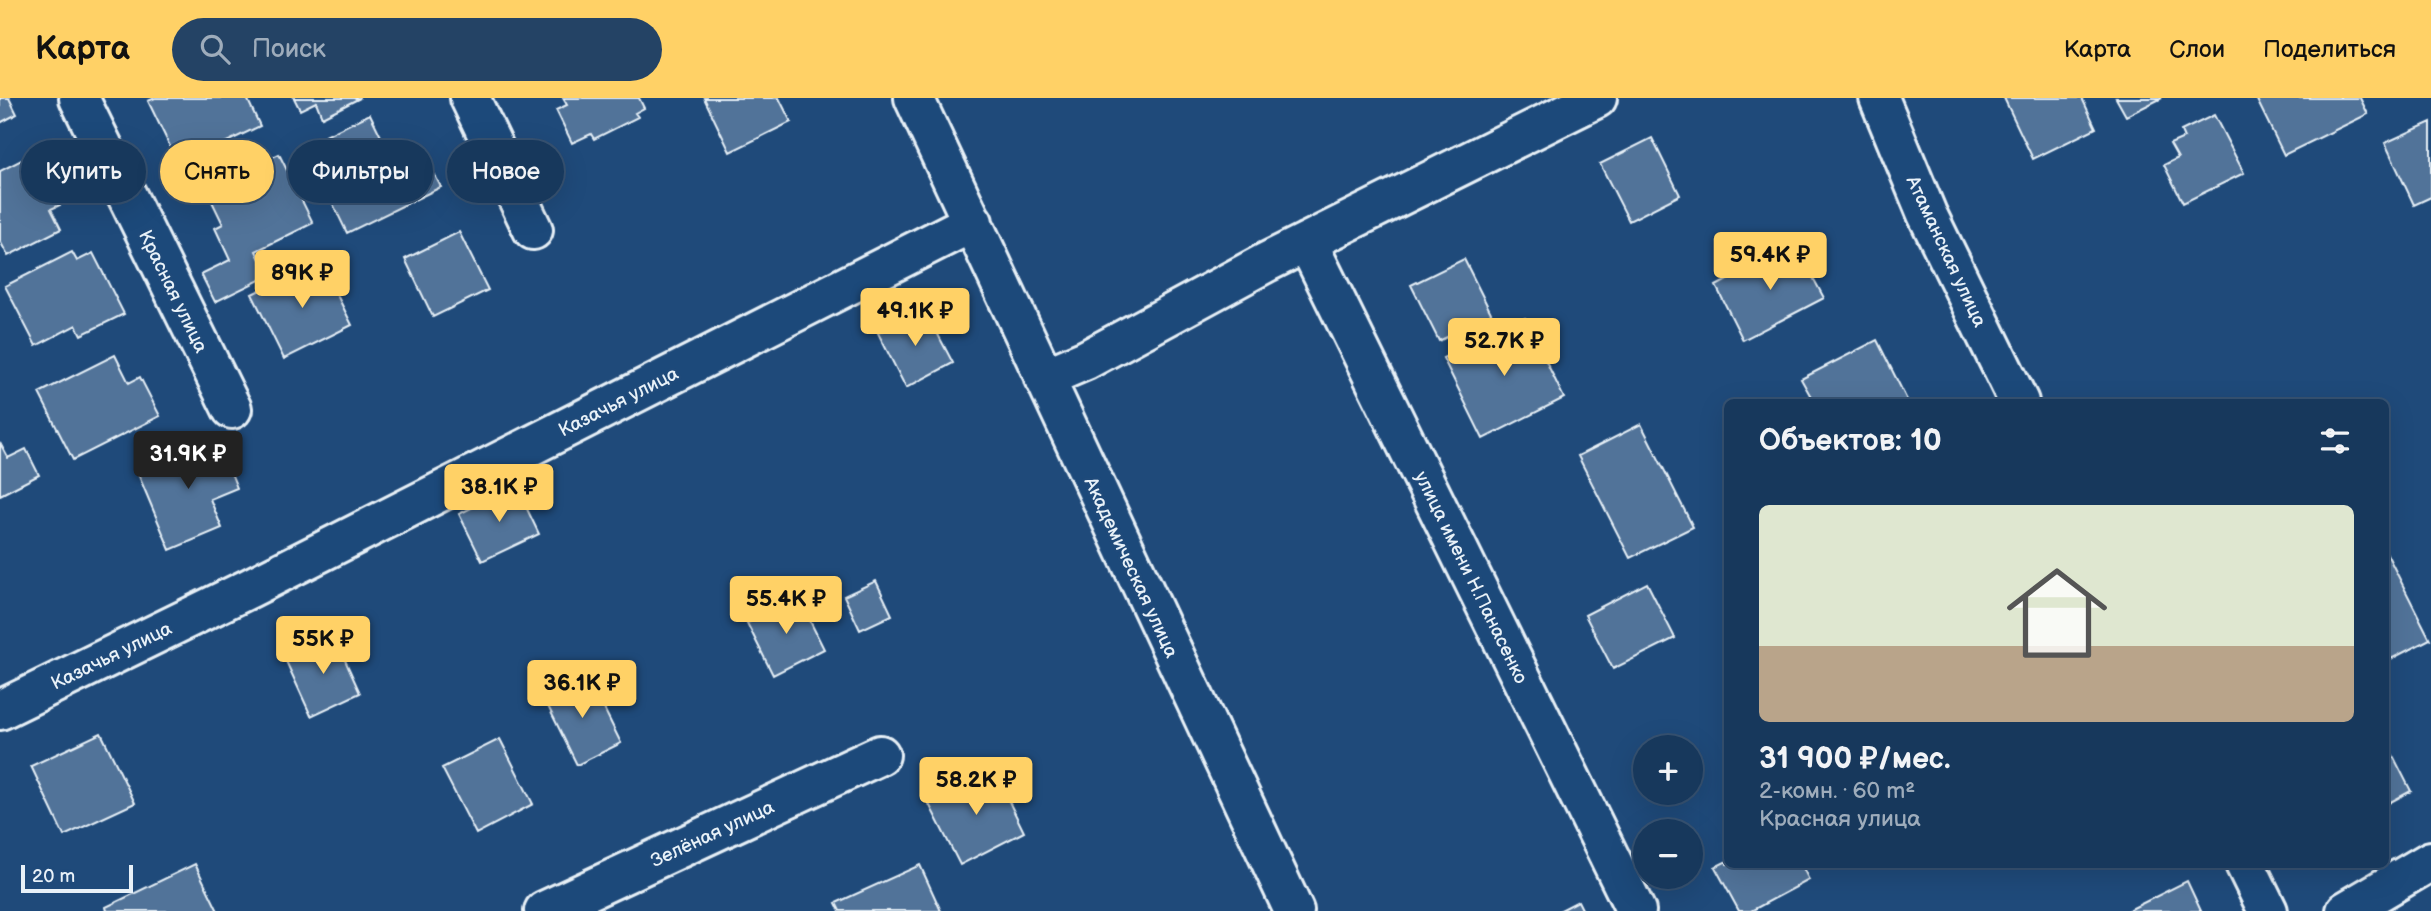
<!DOCTYPE html>
<html lang="ru">
<meta charset="utf-8">
<style>
body{margin:0;font-family:"Balsamiq Sans",sans-serif;background:#244365;color:#f1f3f6;height:100vh;display:flex;flex-direction:column;font-size:26px;white-space:nowrap}
*{box-sizing:border-box;margin:0}
p{font-size:23px;color:#9eacbb}
.icon{flex:none;width:38px;height:38px;fill:none;stroke:currentColor;stroke-width:2;stroke-linecap:round;stroke-linejoin:round}
.map{position:relative;flex:1;overflow:hidden}
.details{position:absolute;left:1724px;top:301px;width:665px;height:469px;display:flex;flex-direction:column;background:#17385c;border-radius:10px;box-shadow:0 7px 28px #0002,0 0 0 2px #365272}
.details>*{flex:none}
.top-card{position:absolute;left:21px;top:42px;width:665px;height:63px;display:flex;gap:14px}
.tools{position:absolute;left:1633px;top:637px;display:grid;gap:14px}
.tools a{display:grid;place-items:center;width:70px;height:70px;border-radius:50%;background:#17385c;box-shadow:0 7px 28px #0002,0 0 0 2px #365272;font-size:35px}
.scale{position:absolute;left:21px;bottom:18px;width:112px;box-sizing:border-box;padding-left:7px;border:4px solid #e8f1f8;border-top:0;font-size:19px;line-height:24px;white-space:nowrap;color:#e8f1f8;-webkit-text-stroke:5px #1f4a7a;paint-order:stroke}
.price{position:absolute;translate:-50% -60px;padding:0 16px;border-radius:7px;background:#ffd166;color:#111;font-size:23px;line-height:46px;filter:drop-shadow(0 2px 4px #0008)}
.price::after{content:'';position:absolute;left:50%;top:42px;width:21px;height:16px;margin-left:-10px;background:inherit;clip-path:polygon(0 0,100% 0,50% 100%)}
.price.selected{background:#222;color:#fff}
ul{padding:0;list-style:none}
li{display:grid;align-content:center;gap:14px;height:371px;padding:0 35px}
li span{display:grid;place-items:center;height:217px;border-radius:10px;color:#555}
li>.icon{margin-inline-start:auto}
span .icon{width:126px;height:126px;fill:#fffc;stroke-width:1}
li b{font-size:30px}
h2{display:flex;justify-content:space-between;align-items:center;height:84px;padding:0 35px;font-size:30px}
.tag{padding:0 24px;border-radius:32px;background:#17385c;box-shadow:0 7px 28px #0002,0 0 0 2px #365272;font-size:24px;line-height:63px}
.tag.selected{background:#ffd166;color:#111}
header{display:flex;align-items:center;gap:42px;box-sizing:border-box;height:98px;padding:0 35px;background:#ffd166;color:#111}
header strong{font-size:33px}
nav{display:flex;gap:38px;margin-inline-start:auto;font-size:24px}
.search{width:490px;height:63px;background:#244365;display:flex;align-items:center;gap:18px;box-sizing:border-box;padding:0 24px;border-radius:38px;color:#9eacbb;font-size:26px}
.map>svg:first-child{display:block}
.building{fill:#517399;stroke:#e8f1f8;stroke-width:2}
.lines{fill:none;stroke-linecap:round;stroke-linejoin:round}
.minor-casing{stroke:#e8f1f8;stroke-width:44}
.minor{stroke:#1f4a7a;stroke-width:38}
.labels{text-anchor:middle;stroke-width:5;stroke-linejoin:round;paint-order:stroke}
.street-label{font-size:19px;fill:#e8f1f8;stroke:#1f4a7a}
</style>
<header>
<strong>Карта</strong>
<div class="search"><svg class="icon" aria-label="search" viewBox="0 0 24 24"><circle cx="10" cy="10" r="6"/><path d="M15 15l6 6"/></svg>Поиск</div>
<nav><a>Карта</a><a>Слои</a><a>Поделиться</a></nav>
</header>
<div class="map">
<svg width="2431" height="813" viewBox="0 0 2431 813">
<rect width="100%" height="100%" fill="#1f4a7a"/>
<filter id="ink" filterUnits="userSpaceOnUse"><feTurbulence type="fractalNoise" baseFrequency=".0143" numOctaves="2"/><feDisplacementMap in="SourceGraphic" scale="14" xChannelSelector="R" yChannelSelector="G"/><feConvolveMatrix kernelMatrix="1 2 1 2 8 2 1 2 1" color-interpolation-filters="sRGB"/></filter>
<g filter="url(#ink)">
<path class="building" d="M 0,0 L 9,0 L 17,16 L 0,25 Z
M 155,0 L 247,0 L 260,28 L 179,67 L 148,3 Z
M 294,0 L 360,0 L 322,19 L 316,4 L 300,12 Z
M 563,0 L 639,0 L 644,10 L 635,15 L 638,19 L 594,41 L 591,36 L 572,45 L 556,12 L 567,7 Z
M 704,0 L 779,0 L 791,24 L 730,54 Z
M 2004,0 L 2082,0 L 2096,30 L 2033,61 Z
M 2116,0 L 2162,0 L 2126,18 Z
M 2256,0 L 2360,0 L 2368,16 L 2284,57 Z
M 370,16 L 393,63 L 404,58 L 411,71 L 427,62 L 441,89 L 347,135 L 305,48 Z
M 2214,17 L 2244,75 L 2183,105 L 2164,67 L 2178,60 L 2170,46 L 2184,40 L 2181,33 Z
M 2431,24 L 2431,99 L 2414,107 L 2385,45 Z
M 1652,40 L 1680,97 L 1629,123 L 1600,66 Z
M 35,55 L 60,107 L 51,111 L 61,131 L 8,158 L 0,143 L 0,73 Z
M 279,56 L 313,125 L 256,153 L 268,178 L 215,204 L 201,176 L 230,162 L 215,130 L 223,126 L 206,91 Z
M 459,134 L 488,192 L 433,219 L 405,161 Z
M 1795,146 L 1824,200 L 1743,242 L 1716,188 Z
M 72,154 L 77,163 L 93,155 L 124,216 L 81,237 L 76,227 L 36,248 L 5,188 Z
M 1464,161 L 1492,217 L 1439,243 L 1411,187 Z
M 320,163 L 352,227 L 284,261 L 252,196 Z
M 924,210 L 953,265 L 906,290 L 878,235 Z
M 1525,220 L 1564,300 L 1483,341 L 1443,260 Z
M 1877,242 L 1908,304 L 1814,304 L 1801,281 Z
M 115,257 L 129,285 L 140,279 L 160,318 L 73,362 L 39,295 Z
M 1641,326 L 1693,429 L 1630,460 L 1578,358 Z
M 216,338 L 237,390 L 210,401 L 222,430 L 170,452 L 136,371 Z
M 0,345 L 8,360 L 26,351 L 39,377 L 0,397 Z
M 516,388 L 539,436 L 482,463 L 459,416 Z
M 2385,452 L 2430,541 L 2385,564 Z
M 876,483 L 892,517 L 860,532 L 844,498 Z
M 1647,485 L 1675,540 L 1613,571 L 1585,517 Z
M 798,499 L 824,551 L 773,577 L 747,525 Z
M 334,538 L 360,595 L 311,618 L 285,561 Z
M 587,576 L 621,645 L 577,667 L 543,598 Z
M 101,635 L 135,705 L 64,738 L 31,668 Z
M 500,641 L 533,706 L 476,736 L 442,670 Z
M 2385,642 L 2411,693 L 2385,707 Z
M 993,671 L 1024,734 L 960,767 L 928,704 Z
M 1727,763 L 1727,766 L 1801,766 L 1809,782 L 1751,813 L 1739,813 L 1715,769 Z
M 195,766 L 218,813 L 107,813 L 106,809 Z
M 920,767 L 941,813 L 840,813 L 836,805 Z
M 2187,783 L 2201,813 L 2127,813 Z
M 1578,803 L 1583,813 L 1559,813 Z"/>
<g class="lines">
<g class="minor-casing">
<path id="minor" d="M 79,0 L 232,311
M 470,0 L 533,132
M 914,0 L 1294,813
M 1879,0 L 1927,116 L 2019,304
M 1307,144 L 1636,813
M 1044,280 L 1086,262 L 1267,164 L 1597,0
M 0,612 L 250,490 L 973,124
M 2245,766 L 2268,813
M 544,813 L 880,657
M 2346,813 L 2431,763"/>
</g>
<use href="#minor" class="minor"/>
</g>
</g>
<g class="labels">
<g class="street-label">
<text transform="translate(1947 153) rotate(65)" y="7">Атаманская улица</text>
<text transform="translate(174 193) rotate(64)" y="7">Красная улица</text>
<text transform="translate(618 303) rotate(-27)" y="7">Казачья улица</text>
<text transform="translate(1132 469) rotate(65)" y="7">Академическая улица</text>
<text transform="translate(1472 479) rotate(64)" y="7">улица имени Н.Панасенко</text>
<text transform="translate(111 557) rotate(-26)" y="7">Казачья улица</text>
<text transform="translate(712 735) rotate(-25)" y="7">Зелёная улица</text>
</g>
</g>
</svg>
<div class="tools">
<a>+</a>
<a>−</a>
</div>
<div class="scale">20 m</div>
<b class="price" style="left:1770px;top:194px">59.4K ₽</b>
<b class="price" style="left:302px;top:212px">89K ₽</b>
<b class="price" style="left:915px;top:250px">49.1K ₽</b>
<b class="price" style="left:1504px;top:280px">52.7K ₽</b>
<b class="price selected" style="left:188px;top:393px">31.9K ₽</b>
<b class="price" style="left:499px;top:426px">38.1K ₽</b>
<b class="price" style="left:786px;top:538px">55.4K ₽</b>
<b class="price" style="left:323px;top:578px">55K ₽</b>
<b class="price" style="left:582px;top:622px">36.1K ₽</b>
<b class="price" style="left:976px;top:719px">58.2K ₽</b>
<div class="top-card">
<a class="tag">Купить</a>
<a class="tag selected">Снять</a>
<a class="tag">Фильтры</a>
<a class="tag">Новое</a>
</div>
<section class="details">
<h2>Объектов: 10<svg class="icon" aria-label="filters" viewBox="0 0 24 24"><path d="M4 7h16M4 17h16"/><circle cx="9" cy="7" r="2"/><circle cx="15" cy="17" r="2"/></svg></h2>
<ul>
<li><span style="background:linear-gradient(#dfe7d0 65%,#b9a48a 0)"><svg class="icon" aria-label="home" viewBox="0 0 24 24"><path d="M3 11l9-7 9 7M6 9v11h12V9"/></svg></span><div><b>31 900 ₽/мес.</b><p>2-комн. · 60 m²</p><p>Красная улица</p></div></li>
</ul>
</section>
</div>
